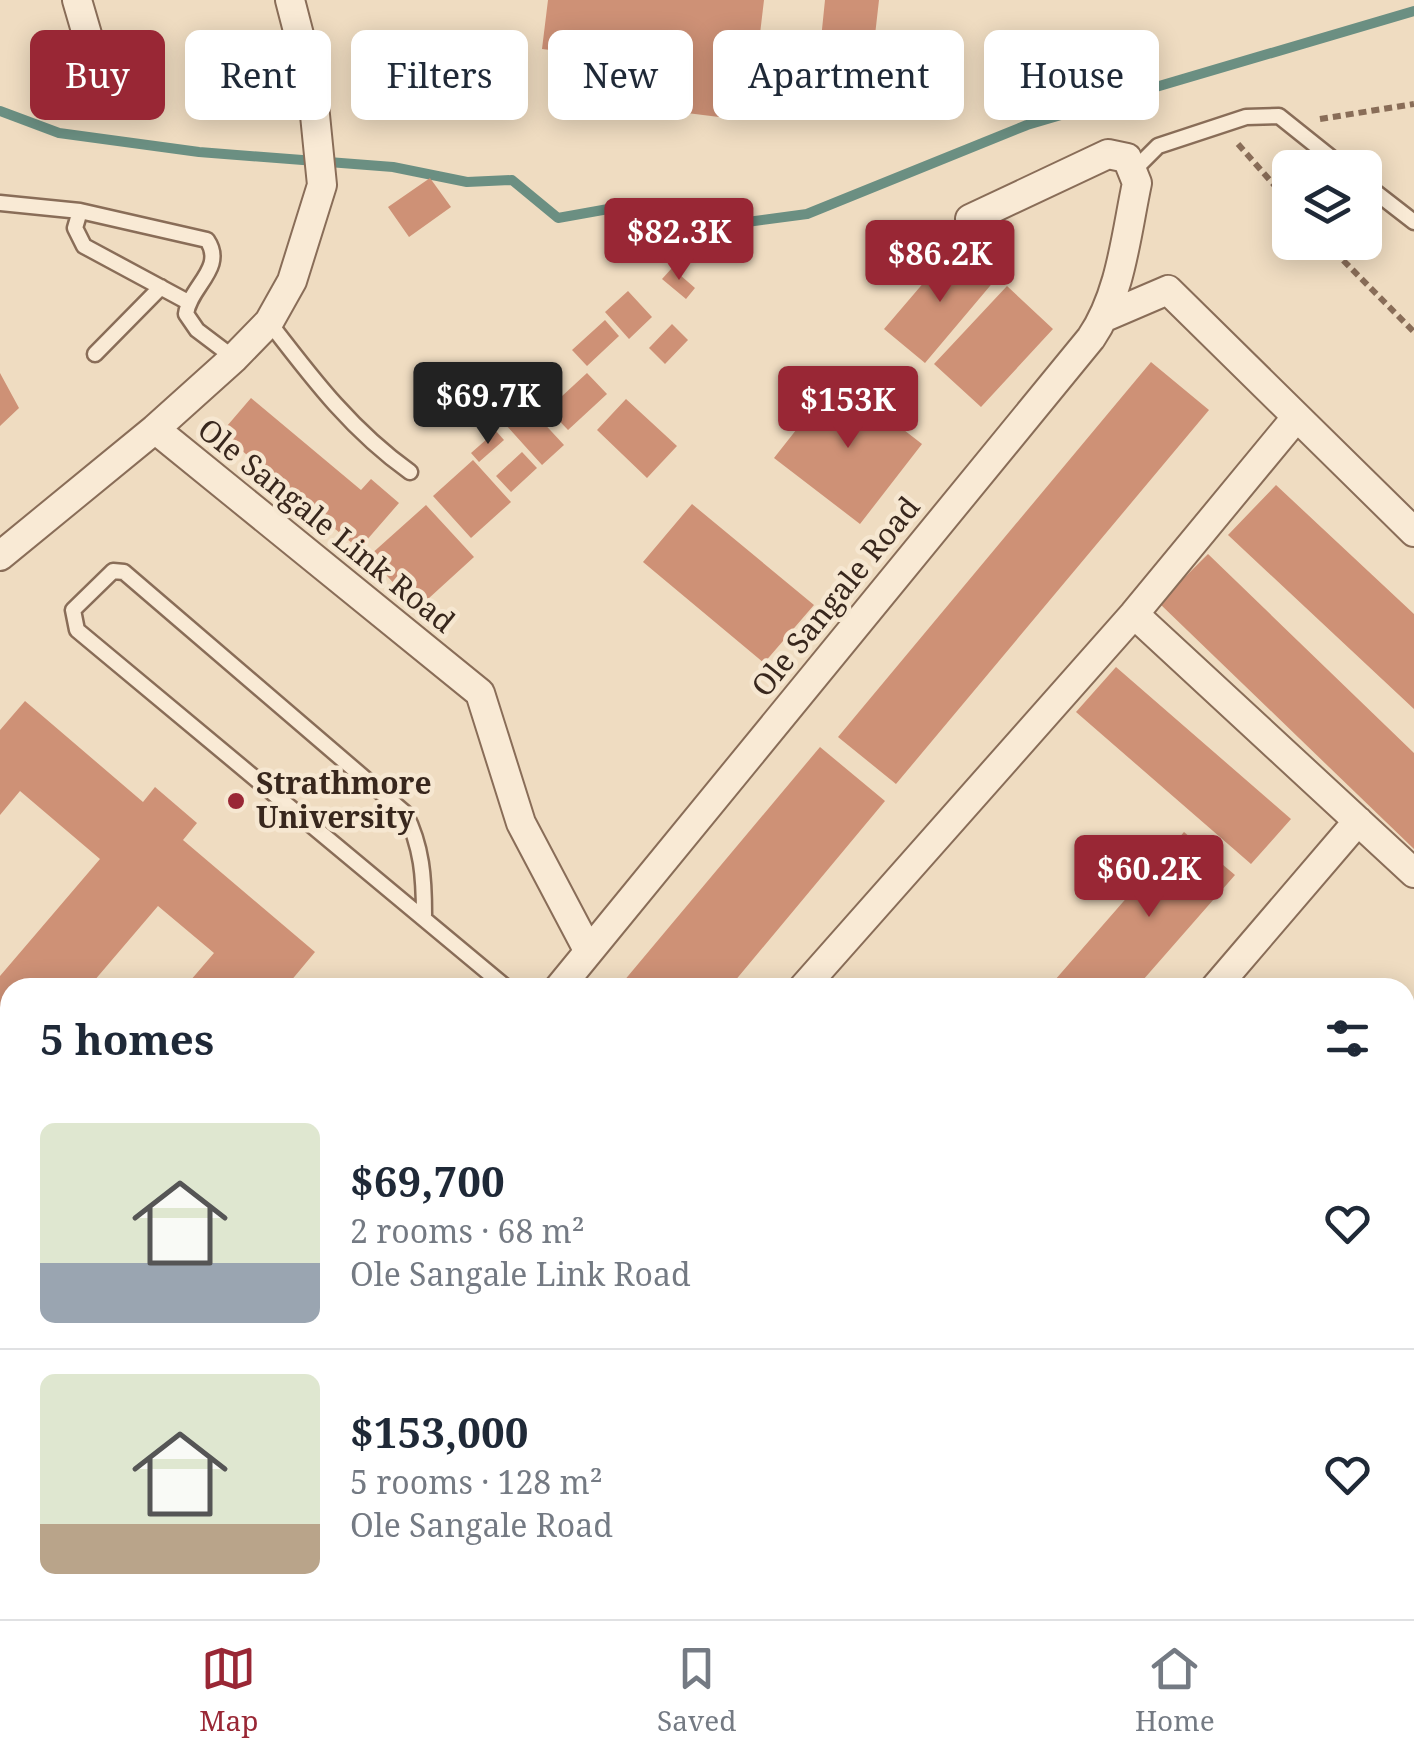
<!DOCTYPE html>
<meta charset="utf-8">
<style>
body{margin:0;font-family:"Noto Serif",serif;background:#f6f6f7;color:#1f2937;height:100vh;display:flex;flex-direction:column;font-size:38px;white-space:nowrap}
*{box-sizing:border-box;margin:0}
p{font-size:32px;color:#747a83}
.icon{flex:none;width:55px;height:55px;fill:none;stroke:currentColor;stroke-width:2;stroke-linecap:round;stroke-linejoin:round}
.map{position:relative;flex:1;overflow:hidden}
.details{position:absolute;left:0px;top:978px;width:1415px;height:642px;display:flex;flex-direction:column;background:#fff;border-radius:30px 30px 0 0;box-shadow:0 5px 25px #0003}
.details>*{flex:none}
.hud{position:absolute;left:30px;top:30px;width:1355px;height:90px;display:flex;gap:20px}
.controls{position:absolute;left:1272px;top:150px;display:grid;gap:20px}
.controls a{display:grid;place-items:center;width:110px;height:110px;border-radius:15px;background:#fff;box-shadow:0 5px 25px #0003;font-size:50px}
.price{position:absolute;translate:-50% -85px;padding:0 22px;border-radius:10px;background:#992735;color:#fff;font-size:32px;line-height:65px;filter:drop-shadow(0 2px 5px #0008)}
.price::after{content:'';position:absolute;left:50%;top:60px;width:30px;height:22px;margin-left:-15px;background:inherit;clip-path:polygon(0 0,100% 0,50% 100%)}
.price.current{background:#222;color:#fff}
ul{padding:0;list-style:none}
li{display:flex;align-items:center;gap:30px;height:250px;padding:0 40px}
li+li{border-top:2px solid #e0e1e3}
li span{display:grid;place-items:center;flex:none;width:280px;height:200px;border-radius:15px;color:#555}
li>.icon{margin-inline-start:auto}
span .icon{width:120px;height:120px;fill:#fffc;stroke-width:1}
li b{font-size:42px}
h2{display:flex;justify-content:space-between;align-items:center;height:120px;padding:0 40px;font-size:42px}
.tag{padding:0 35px;border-radius:15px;background:#fff;box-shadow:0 5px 25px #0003;font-size:35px;line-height:90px}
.tag.current{background:#992735;color:#fff}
.dock{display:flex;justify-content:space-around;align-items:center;height:140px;border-top:2px solid #e0e1e3;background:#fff;font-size:28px;color:#747a83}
.dock a{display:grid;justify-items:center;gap:5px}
.dock .current{color:#992735}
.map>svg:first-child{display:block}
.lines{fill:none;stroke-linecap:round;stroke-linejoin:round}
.stream{stroke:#6b8f82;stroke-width:10}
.building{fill:#ce9176}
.lane-casing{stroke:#896d58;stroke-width:19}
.street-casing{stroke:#896d58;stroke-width:32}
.path{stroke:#896d58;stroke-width:6;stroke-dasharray:8 5;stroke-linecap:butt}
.lane{stroke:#f9ead5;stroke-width:14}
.street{stroke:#f9ead5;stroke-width:28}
.rail-casing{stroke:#38271d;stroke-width:11}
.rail{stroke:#f6e7d1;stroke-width:8;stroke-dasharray:22;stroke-linecap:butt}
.poi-dot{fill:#992735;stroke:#f6e7d1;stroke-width:4}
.labels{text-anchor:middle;stroke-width:9;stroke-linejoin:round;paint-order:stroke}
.street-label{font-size:30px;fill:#38271d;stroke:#f6e7d1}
.poi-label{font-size:30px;font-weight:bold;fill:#38271d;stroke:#f6e7d1;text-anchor:start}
</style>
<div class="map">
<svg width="1414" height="1619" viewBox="0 0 1414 1619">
<rect width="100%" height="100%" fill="#efdcc1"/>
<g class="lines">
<path class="stream" d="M 0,111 L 59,133 L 199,152 L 393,167 L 467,182 L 512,180 L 558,218 L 625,206 L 732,224 L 807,214 L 1027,125 L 1414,11"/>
</g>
<path class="building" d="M 548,0 L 764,0 L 755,76 L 724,72 L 719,117 L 655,109 L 661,63 L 542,49 Z
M 825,0 L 879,0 L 868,97 L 806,90 L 811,48 L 820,49 Z
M 398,43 L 456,52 L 449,95 L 391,86 Z
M 808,94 L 862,99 L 861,115 L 807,110 Z
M 430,178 L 451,207 L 409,237 L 388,207 Z
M 955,246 L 995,280 L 925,363 L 884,329 Z
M 672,268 L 695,288 L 686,299 L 662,279 Z
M 1007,286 L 1053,329 L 981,407 L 934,364 Z
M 628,291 L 652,317 L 629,339 L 605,312 Z
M 605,320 L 619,336 L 587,366 L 572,350 Z
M 672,324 L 688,340 L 665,364 L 649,348 Z
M 1151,362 L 1209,410 L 896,784 L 838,737 Z
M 0,373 L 19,408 L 0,426 Z
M 587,373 L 607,394 L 568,430 L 548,409 Z
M 837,378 L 922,444 L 860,524 L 774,458 Z
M 251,398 L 361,490 L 371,479 L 399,503 L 359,549 L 221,433 Z
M 626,399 L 677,446 L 647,478 L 597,430 Z
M 526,404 L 564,445 L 542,465 L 505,424 Z
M 496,431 L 504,440 L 479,462 L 471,453 Z
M 522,452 L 537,468 L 511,492 L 496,476 Z
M 473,460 L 511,502 L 471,538 L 433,496 Z
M 1276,485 L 1414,614 L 1414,709 L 1228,535 Z
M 692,504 L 814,605 L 764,663 L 643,562 Z
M 426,505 L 474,557 L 417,609 L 369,556 Z
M 1208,554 L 1414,753 L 1414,849 L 1159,603 Z
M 1116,667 L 1291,819 L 1251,864 L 1076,712 Z
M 25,701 L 143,802 L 155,787 L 197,823 L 183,840 L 315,952 L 285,988 L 184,988 L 214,953 L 158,906 L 88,988 L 10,988 L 10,1079 L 4,1086 L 0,1082 L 0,976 L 100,859 L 20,791 L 0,815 L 0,730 Z
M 820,747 L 885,801 L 729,988 L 618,988 Z
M 1184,832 L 1235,875 L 1136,988 L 1048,988 Z
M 0,1210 L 10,1218 L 10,1285 L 0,1277 Z
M 489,1610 L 546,1610 L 522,1619 L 492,1619 Z
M 813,1610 L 859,1610 L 864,1619 L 811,1619 Z
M 892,1610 L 920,1610 L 912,1619 L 903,1619 Z"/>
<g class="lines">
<g class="lane-casing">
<path id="lane" d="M 1134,170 L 1158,146 L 1246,117 L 1279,116 L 1344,168
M 1365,184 L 1414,222
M 0,203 L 80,211 L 207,240 C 226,268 190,286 186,314 L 197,330 L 234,358
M 80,211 L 75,228 L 84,246 L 188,302
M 269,322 C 312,378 351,430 410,472
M 95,354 L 161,287
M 424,915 C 424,877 422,847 405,813 L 124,572 L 113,571 L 73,610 L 77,630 L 507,988
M 0,1513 L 10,1521
M 239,1610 L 244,1619
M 385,1619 L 388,1610"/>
</g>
<g class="street-casing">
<path id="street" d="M 77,0 L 98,72
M 1105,317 L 1168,290 L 1414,532
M 155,429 L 480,693 L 521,823 L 588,950
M 0,556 L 155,429 L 234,358 L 269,322 L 292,281 L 322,185 L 312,85 L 290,0
M 1134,614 L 1414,873
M 559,988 L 1091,338 C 1121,294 1126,235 1137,183 L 1127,158 L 1108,154 L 970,219
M 803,988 L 1134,614 L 1295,419
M 1215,988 L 1358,821
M 1405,1152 L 1414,1142
M 27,1619 L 34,1610
M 755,1619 L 758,1610"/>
</g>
<path class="path" d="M 1320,119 L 1414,104
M 1238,144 L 1290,203
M 1325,242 L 1414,332"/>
<use href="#lane" class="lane"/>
<use href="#street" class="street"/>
<g class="rail-casing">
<path id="rail" d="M 1405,1394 L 1414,1383
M 1215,1619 L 1222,1610"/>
</g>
<use href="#rail" class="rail"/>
</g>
<circle class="poi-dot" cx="236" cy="801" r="10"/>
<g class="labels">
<g class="street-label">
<text transform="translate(326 526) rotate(39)" y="10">Ole Sangale Link Road</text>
<text transform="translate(836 597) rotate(-51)" y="10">Ole Sangale Road</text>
</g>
<g class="poi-label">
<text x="256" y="794">Strathmore<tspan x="256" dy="34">University</tspan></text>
</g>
</g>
</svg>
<div class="controls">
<a><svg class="icon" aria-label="layers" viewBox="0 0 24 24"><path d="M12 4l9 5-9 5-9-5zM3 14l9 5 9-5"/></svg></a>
</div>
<b class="price" style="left:679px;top:283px">$82.3K</b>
<b class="price" style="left:940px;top:305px">$86.2K</b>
<b class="price current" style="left:488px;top:447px">$69.7K</b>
<b class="price" style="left:848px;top:451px">$153K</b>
<b class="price" style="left:1149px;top:920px">$60.2K</b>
<div class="hud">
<a class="tag current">Buy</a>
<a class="tag">Rent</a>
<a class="tag">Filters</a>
<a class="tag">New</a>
<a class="tag">Apartment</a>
<a class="tag">House</a>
</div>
<section class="details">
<h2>5 homes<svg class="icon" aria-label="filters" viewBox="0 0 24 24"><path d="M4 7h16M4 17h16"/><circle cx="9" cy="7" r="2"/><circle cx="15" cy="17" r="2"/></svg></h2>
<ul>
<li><span style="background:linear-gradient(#dfe7d0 70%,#9aa5b1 0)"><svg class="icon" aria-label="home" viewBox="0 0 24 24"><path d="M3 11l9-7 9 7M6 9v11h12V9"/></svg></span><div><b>$69,700</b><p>2 rooms · 68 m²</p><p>Ole Sangale Link Road</p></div><svg class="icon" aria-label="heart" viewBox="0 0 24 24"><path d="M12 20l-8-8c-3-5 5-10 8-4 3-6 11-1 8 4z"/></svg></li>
<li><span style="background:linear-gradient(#dfe7d0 75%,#b9a48a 0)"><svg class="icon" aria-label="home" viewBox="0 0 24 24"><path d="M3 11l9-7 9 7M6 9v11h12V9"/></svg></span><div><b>$153,000</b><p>5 rooms · 128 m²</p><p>Ole Sangale Road</p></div><svg class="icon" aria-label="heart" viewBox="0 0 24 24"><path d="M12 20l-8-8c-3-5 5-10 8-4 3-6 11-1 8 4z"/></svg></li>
</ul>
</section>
</div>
<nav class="dock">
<a class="current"><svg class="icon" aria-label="map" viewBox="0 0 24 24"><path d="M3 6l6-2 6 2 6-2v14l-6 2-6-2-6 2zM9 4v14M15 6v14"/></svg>Map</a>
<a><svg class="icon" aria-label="saved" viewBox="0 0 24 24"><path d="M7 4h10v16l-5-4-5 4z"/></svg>Saved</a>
<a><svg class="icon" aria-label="home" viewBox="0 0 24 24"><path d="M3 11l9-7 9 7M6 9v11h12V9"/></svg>Home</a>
</nav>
